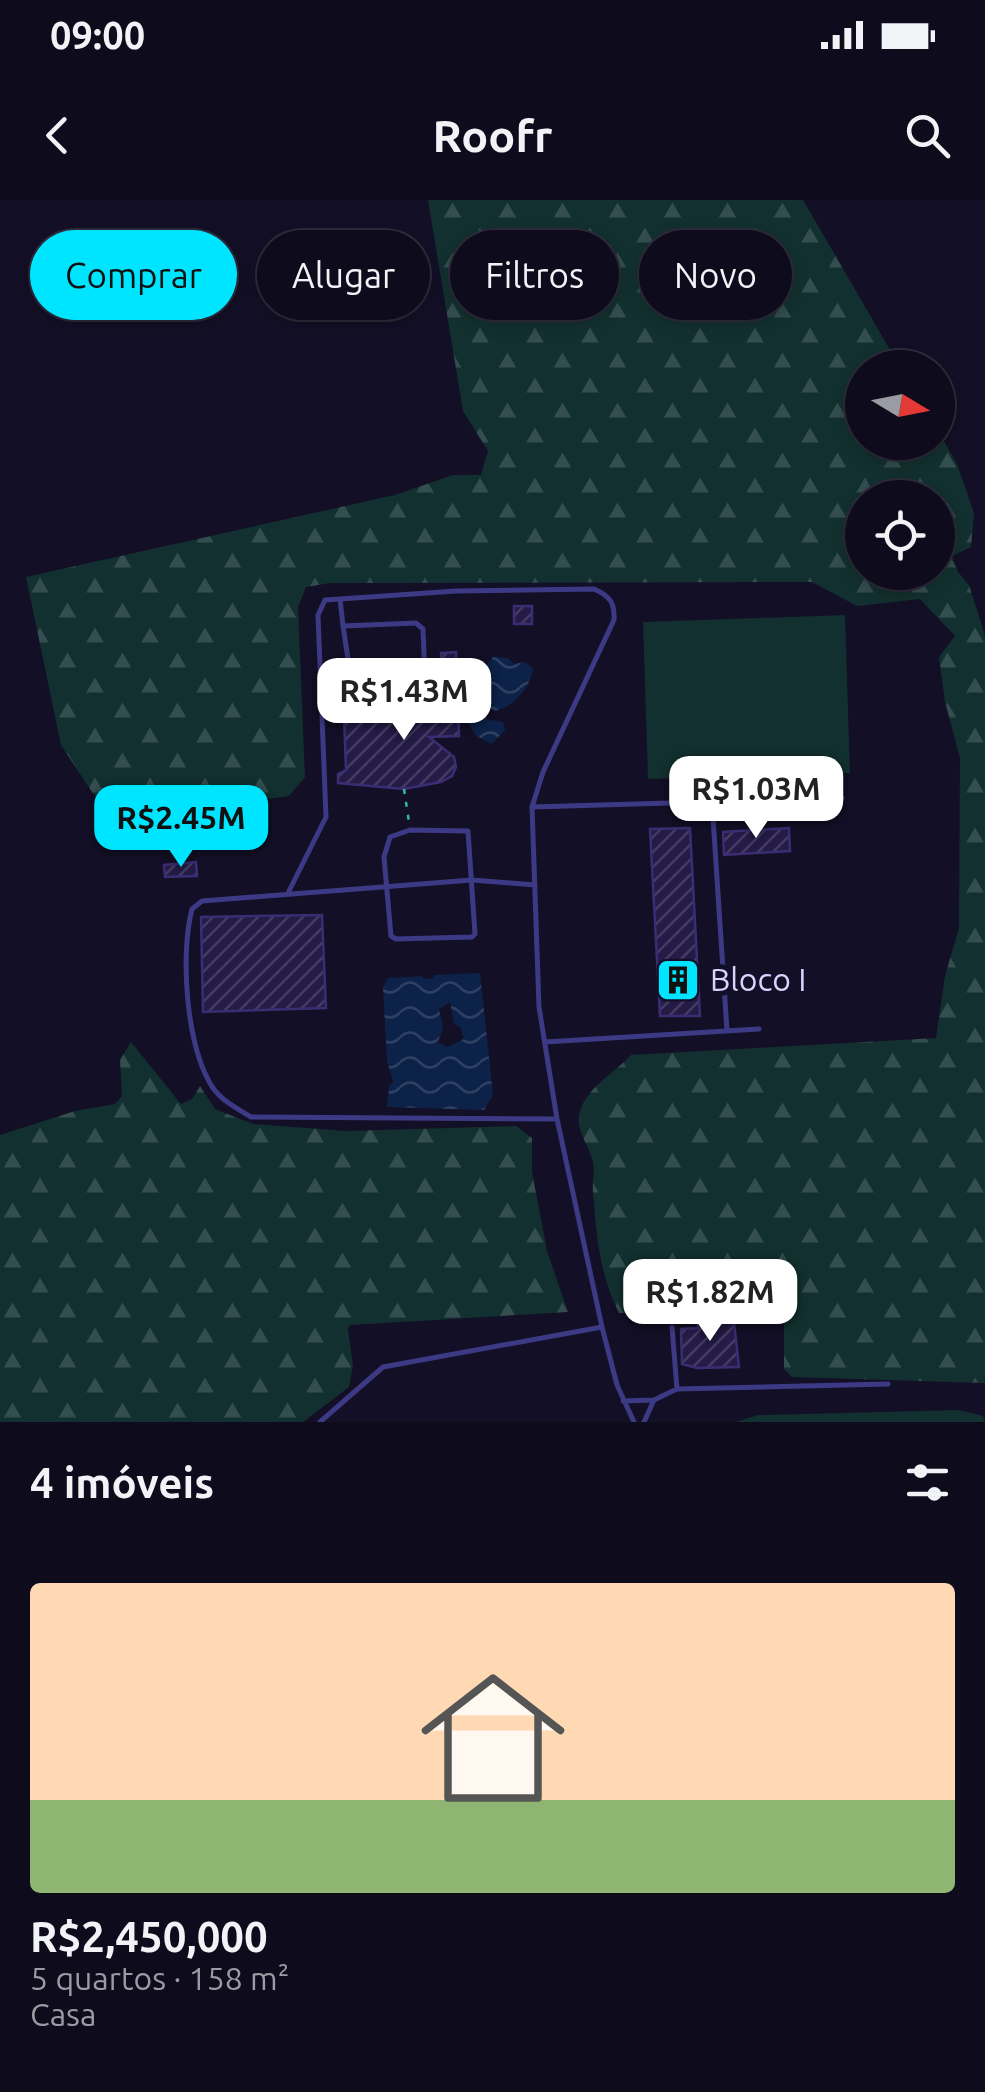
<!DOCTYPE html>
<html lang="pt">
<meta charset="utf-8">
<style>
body{margin:0;font-family:Ubuntu,sans-serif;background:#171425;color:#f1f3f6;height:100vh;display:flex;flex-direction:column;font-size:38px;white-space:nowrap}
*{box-sizing:border-box;margin:0}
p{font-size:32px;color:#9b9ba3}
.icon{flex:none;width:55px;height:55px;fill:none;stroke:currentColor;stroke-width:2;stroke-linecap:round;stroke-linejoin:round}
.map{position:relative;height:1222px;overflow:hidden}
.side{display:flex;flex-direction:column;background:#0e0b1c;flex:1}
.side>*{flex:none}
.banner{position:absolute;left:30px;top:30px;width:925px;height:90px;display:flex;gap:20px}
.needle{width:65px;rotate:100deg}
.tools{position:absolute;left:845px;top:150px;display:grid;gap:20px}
.tools a{display:grid;place-items:center;width:110px;height:110px;border-radius:50%;background:#0e0b1c;box-shadow:0 5px 15px #0003,0 0 0 2px #2e2b3b;font-size:50px}
.price{position:absolute;translate:-50% -85px;padding:0 22px;border-radius:20px;background:#fff;color:#222;font-size:32px;line-height:65px;filter:drop-shadow(0 2px 5px #0008)}
.price::after{content:'';position:absolute;left:50%;top:60px;width:30px;height:22px;margin-left:-15px;background:inherit;clip-path:polygon(0 0,100% 0,50% 100%)}
.price.active{background:#00e5ff;color:#111}
ul{padding:0;list-style:none}
li{display:grid;align-content:center;gap:20px;height:530px;padding:0 30px}
li+li{border-top:2px solid #2e2b3b}
li span{display:grid;place-items:center;height:310px;border-radius:10px;color:#555}
li>.icon{margin-inline-start:auto}
span .icon{width:180px;height:180px;fill:#fffc;stroke-width:1}
li b{font-size:42px}
h2{display:flex;justify-content:space-between;align-items:center;height:120px;padding:0 30px;font-size:42px}
.chip{padding:0 35px;border-radius:45px;background:#0e0b1c;box-shadow:0 5px 15px #0003,0 0 0 2px #2e2b3b;font-size:35px;line-height:90px}
.chip.active{background:#00e5ff;color:#111}
.status{display:flex;justify-content:space-between;align-items:center;height:70px;padding:0 50px;background:#0e0b1c;direction:ltr}
.status svg{height:28px;fill:currentColor}
header{display:flex;justify-content:space-between;align-items:center;height:130px;padding:0 30px;background:#0e0b1c;font-size:45px;font-weight:700}
.map>svg:first-child{display:block}
.green{fill:#12302f}
.forest{fill:url(#forest-firs);fill-rule:evenodd}
.water{fill:url(#water-waves);fill-rule:evenodd}
.building{fill:url(#building-hatch);stroke:#3b2d73;stroke-width:2.5}
.lines{fill:none;stroke-linecap:round;stroke-linejoin:round}
.path{stroke:#2fb8b0;stroke-width:2.5;stroke-dasharray:5 8;stroke-linecap:butt}
.service{stroke:#3d3a85;stroke-width:5}
.labels{text-anchor:middle;stroke-width:10;stroke-linejoin:round;paint-order:stroke}
.poi-label{font-size:32px;fill:#d9d4ff;stroke:#130f26;text-anchor:start}
</style>
<div class="status"><b>09:00</b><svg viewBox="0 0 49 12"><path d="M0 12V9h3v3zM5 12V6h3v6zM10 12V3h3v9zM15 12V0h3v12zM26 1h20v11H26zM47 4h2v5h-2z"/></svg></div>
<header><svg class="icon" aria-label="back" viewBox="0 0 24 24"><path d="M15 5l-7 7 7 7"/></svg>Roofr<svg class="icon" aria-label="search" viewBox="0 0 24 24"><circle cx="10" cy="10" r="6"/><path d="M15 15l6 6"/></svg></header>
<div class="map">
<svg width="985" height="1222" viewBox="0 0 985 1222">
<defs>
<pattern id="forest-firs" width="22" height="20" patternUnits="userSpaceOnUse" patternTransform="scale(2.5)"><rect width="22" height="20" fill="#12302f"/><path d="M5 1l3.5 6h-7zM16 11l3.5 6h-7z" fill="#344d4e"/></pattern>
<pattern id="water-waves" width="16" height="10" patternUnits="userSpaceOnUse" patternTransform="scale(2.5)"><rect width="16" height="10" fill="#0c2248"/><path d="M0 5q4-4 8 0t8 0" fill="none" stroke="#2f4163"/></pattern>
<pattern id="building-hatch" width="6" height="6" patternUnits="userSpaceOnUse" patternTransform="scale(2.5)"><rect width="6" height="6" fill="#241b47"/><path d="M-1 1l2-2M0 6l6-6M5 7l2-2" fill="none" stroke="#433b63"/></pattern>
</defs>
<rect width="100%" height="100%" fill="#130f26"/>
<path class="green" d="M 845,415 L 850,573 L 648,579 L 643,422 Z
M 959,1210 L 983,1216 L 985,1222 L 736,1222 L 758,1215 Z"/>
<path class="forest" d="M 428,0 L 803,0 L 900,167 L 862,168 L 862,242 L 938,242 L 938,231 L 957,264 L 974,313 L 971,347 L 952,356 L 958,372 L 969,385 L 985,435 L 985,1183 L 792,1177 L 784,1169 L 784,1111 L 619,1113 C 599,1072 597,1038 593,993 C 592,983 595,972 593,962 C 590,946 574,930 580,911 C 588,886 614,874 631,855 L 936,838 L 945,776 L 959,728 L 960,558 L 945,502 L 939,457 L 955,436 L 920,399 L 857,406 L 812,382 L 330,383 L 306,387 L 298,407 L 305,577 L 289,596 L 132,616 L 96,598 L 61,545 L 26,377 L 395,295 L 453,275 L 481,275 L 488,251 L 463,211 ZM 862,298 L 938,298 L 938,372 L 862,372 Z
M 131,842 L 181,904 L 192,899 L 200,886 L 215,909 L 253,924 L 346,931 L 516,926 L 532,938 L 532,972 L 547,1051 L 568,1112 L 350,1125 L 348,1129 L 353,1166 L 349,1187 L 303,1222 L 0,1222 L 0,935 L 75,911 L 115,904 L 122,896 L 120,860 Z"/>
<path class="water" d="M 493,457 L 507,458 L 514,464 L 525,462 L 533,468 C 531,487 513,508 494,511 L 480,501 L 479,485 L 474,481 Z
M 476,511 L 489,520 L 503,522 L 505,530 L 492,544 L 476,536 L 468,522 Z
M 480,773 L 493,895 L 484,910 L 387,907 L 389,887 L 393,881 L 387,861 L 383,787 L 388,778 L 422,776 L 424,779 L 433,778 L 434,775 ZM 450,802 L 454,824 L 460,827 L 464,839 L 447,847 L 438,842 L 443,828 L 439,809 Z"/>
<path class="building" d="M 514,406 L 532,406 L 532,424 L 514,424 Z
M 456,452 L 459,536 L 429,537 L 454,557 L 456,567 L 452,576 L 441,582 L 404,589 L 338,583 L 338,574 L 346,570 L 344,517 L 443,513 L 441,453 Z
M 690,628 L 700,816 L 660,816 L 650,629 Z
M 789,628 L 790,651 L 724,655 L 723,632 Z
M 196,662 L 197,676 L 165,677 L 164,665 Z
M 322,715 L 326,808 L 203,812 L 201,717 Z
M 698,1112 L 714,1112 L 716,1123 L 734,1122 L 739,1167 L 697,1168 L 682,1164 L 681,1129 L 698,1128 Z"/>
<g class="lines">
<path class="path" d="M 404,589 L 409,622"/>
<path class="service" d="M 416,423 L 423,429 L 425,479 L 422,484 L 356,487 L 352,485 L 343,426 Z
M 343,426 L 340,399 L 456,391 L 594,389 C 610,396 615,403 614,420 L 543,572 L 532,607 L 539,807 L 557,919 L 602,1127 L 617,1185 L 634,1222
M 712,602 L 727,831
M 532,607 L 842,598
M 410,630 L 468,631 L 475,734 L 472,737 L 396,739 L 391,736 L 384,657 L 390,637 Z
M 535,685 L 472,680 L 202,701 L 192,709 C 180,755 186,847 213,888 C 222,901 238,909 251,917 L 557,919
M 289,691 L 326,617 L 318,415 L 325,400 L 340,399
M 545,842 L 759,829
M 672,1127 L 677,1189
M 623,1201 L 654,1200 L 677,1189 L 888,1184
M 320,1222 L 383,1167 L 602,1127
M 644,1222 L 654,1200"/>
</g>
<defs>
<g id="building-square" transform="scale(2.25)"><rect x="-9" y="-9" width="18" height="18" rx="4" fill="#00e5ff" stroke="#130f26"/><path d="M-4-6H4V6H1V3H-1V6H-4ZM-2.5-4.3h1.7v1.8h-1.7ZM.8-4.3h1.7v1.8H.8ZM-2.5-1h1.7V.8h-1.7ZM.8-1h1.7V.8H.8Z" fill="#111"/></g>
</defs>
<g fill-rule="evenodd">
<use href="#building-square" x="678" y="780"/>
</g>
<g class="labels">
<g class="poi-label">
<text x="710" y="791">Bloco I</text>
</g>
</g>
</svg>
<div class="tools">
<a><svg class="needle" viewBox="-14 -14 28 28"><path d="M0-13l5 13h-10z" fill="#e53935"/><path d="M0 13l5-13h-10z" fill="#9b9ba3"/></svg></a>
<a><svg class="icon" aria-label="locate" viewBox="0 0 24 24"><circle cx="12" cy="12" r="6"/><path d="M12 2v4M12 18v4M2 12h4M18 12h4"/></svg></a>
</div>
<b class="price" style="left:404px;top:543px">R$1.43M</b>
<b class="price" style="left:756px;top:641px">R$1.03M</b>
<b class="price active" style="left:181px;top:670px">R$2.45M</b>
<b class="price" style="left:710px;top:1144px">R$1.82M</b>
<div class="banner">
<a class="chip active">Comprar</a>
<a class="chip">Alugar</a>
<a class="chip">Filtros</a>
<a class="chip">Novo</a>
</div>
</div>
<section class="side">
<h2>4 imóveis<svg class="icon" aria-label="filters" viewBox="0 0 24 24"><path d="M4 7h16M4 17h16"/><circle cx="9" cy="7" r="2"/><circle cx="15" cy="17" r="2"/></svg></h2>
<ul>
<li><span style="background:linear-gradient(#ffd9b3 70%,#8fb573 0)"><svg class="icon" aria-label="home" viewBox="0 0 24 24"><path d="M3 11l9-7 9 7M6 9v11h12V9"/></svg></span><div><b>R$2,450,000</b><p>5 quartos · 158 m²</p><p>Casa</p></div></li>
</ul>
</section>
